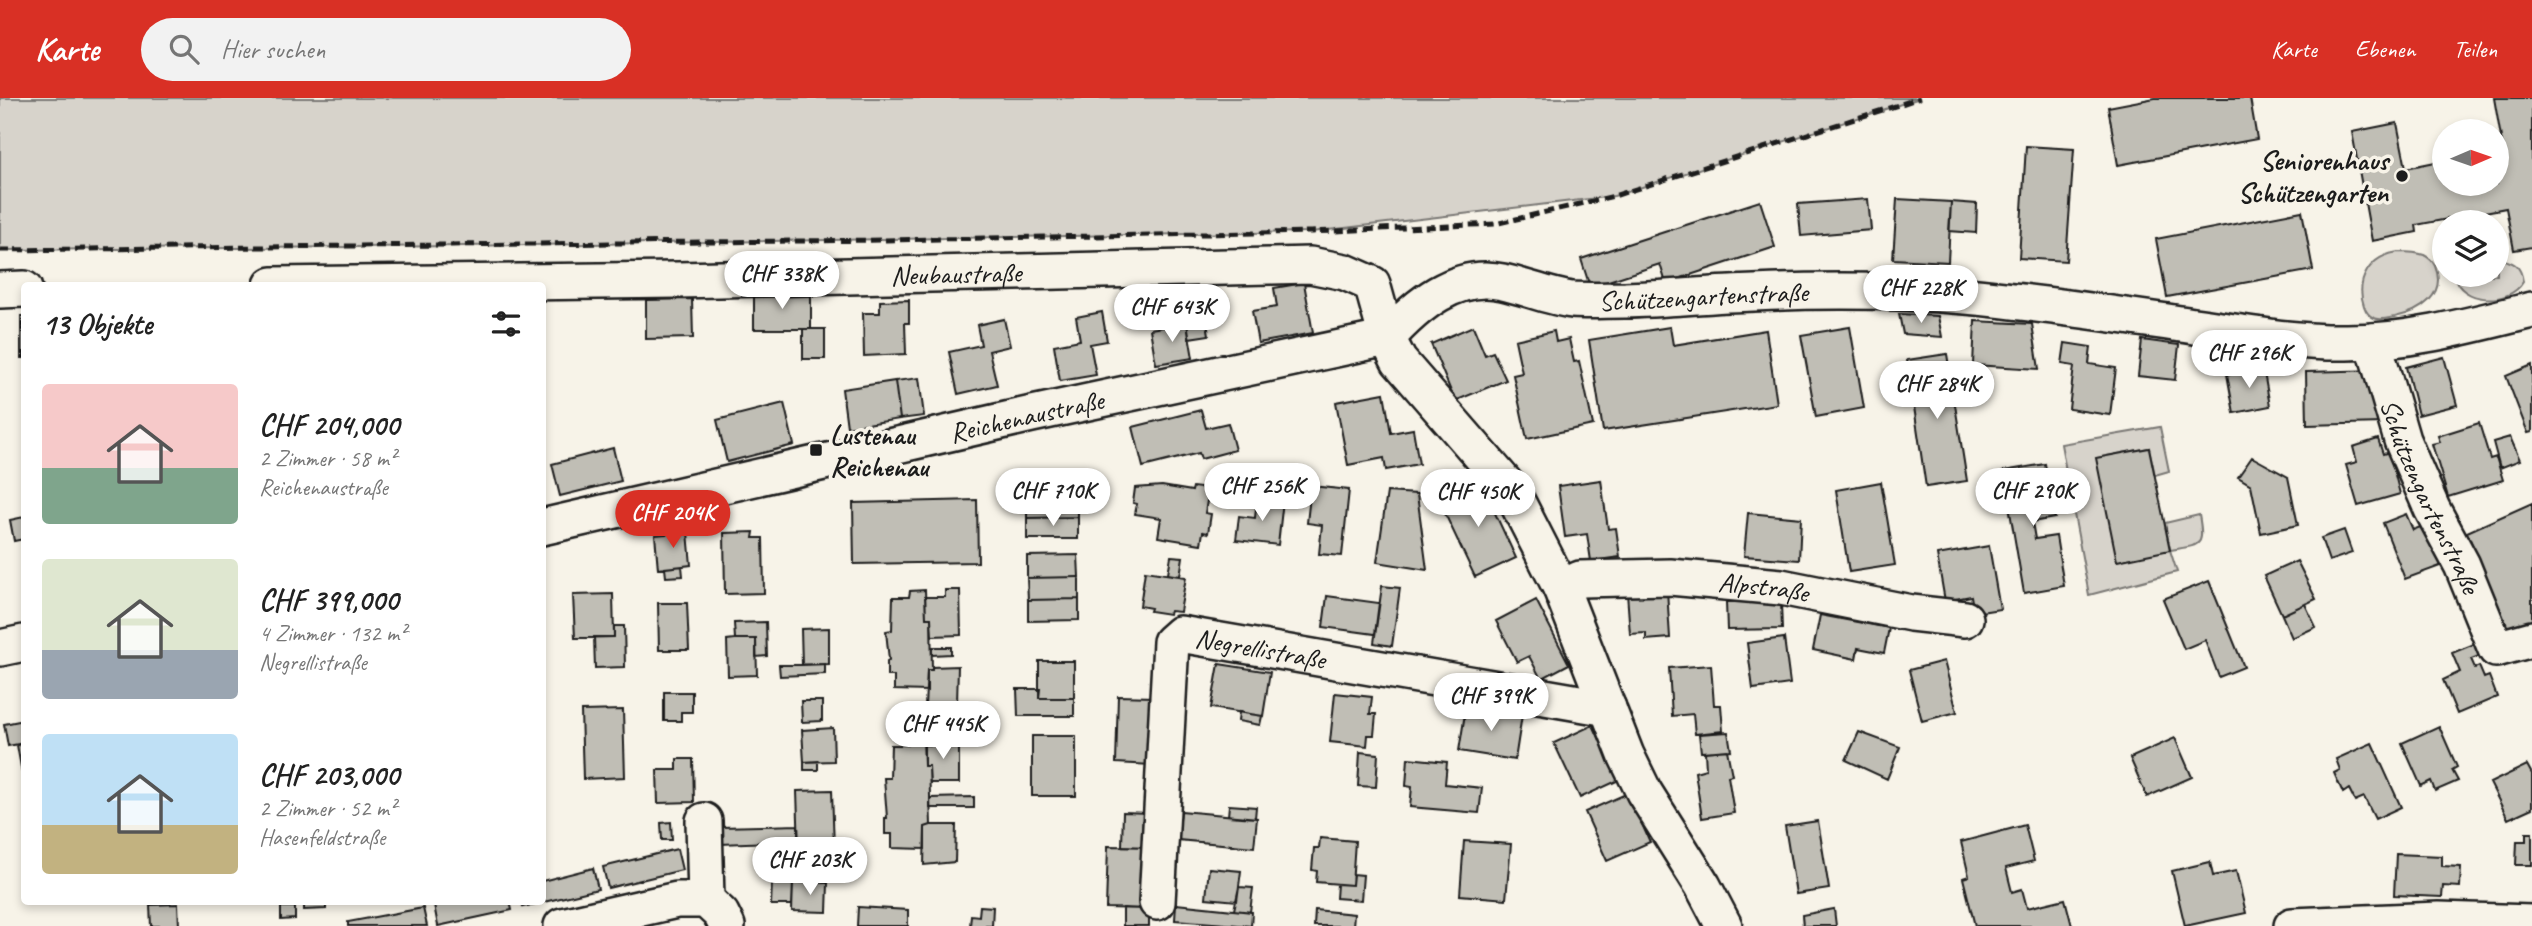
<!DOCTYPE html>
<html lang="de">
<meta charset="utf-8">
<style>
body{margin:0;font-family:Caveat,sans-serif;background:#f2f2f2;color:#222;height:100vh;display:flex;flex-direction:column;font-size:26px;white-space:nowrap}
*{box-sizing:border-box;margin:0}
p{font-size:23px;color:#767676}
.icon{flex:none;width:38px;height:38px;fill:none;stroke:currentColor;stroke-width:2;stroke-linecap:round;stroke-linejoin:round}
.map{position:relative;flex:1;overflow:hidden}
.details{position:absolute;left:21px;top:184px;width:525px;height:623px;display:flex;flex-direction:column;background:#fff;border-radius:7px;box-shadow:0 4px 10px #0003}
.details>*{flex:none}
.needle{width:46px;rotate:88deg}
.controls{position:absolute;left:2432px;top:21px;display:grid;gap:14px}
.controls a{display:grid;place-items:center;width:77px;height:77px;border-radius:50%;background:#fff;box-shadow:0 4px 10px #0003;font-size:35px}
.price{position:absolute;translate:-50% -60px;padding:0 16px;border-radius:24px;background:#fff;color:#222;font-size:23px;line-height:46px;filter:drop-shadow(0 2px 4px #0008)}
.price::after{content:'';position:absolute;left:50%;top:42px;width:21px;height:16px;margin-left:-10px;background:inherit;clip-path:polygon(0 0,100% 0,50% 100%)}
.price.current{background:#d93025;color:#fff}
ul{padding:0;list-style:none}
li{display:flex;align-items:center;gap:21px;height:175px;padding:0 21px}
li span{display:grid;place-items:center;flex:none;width:196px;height:140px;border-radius:7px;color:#555}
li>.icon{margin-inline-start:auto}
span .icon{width:84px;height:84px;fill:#fffc;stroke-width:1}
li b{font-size:30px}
h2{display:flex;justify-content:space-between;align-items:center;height:84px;padding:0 21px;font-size:30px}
header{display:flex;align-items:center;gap:42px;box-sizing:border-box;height:98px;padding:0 35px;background:#d93025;color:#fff}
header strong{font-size:33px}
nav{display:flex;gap:38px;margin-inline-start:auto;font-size:24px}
.search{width:490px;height:63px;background:#f2f2f2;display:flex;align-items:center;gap:18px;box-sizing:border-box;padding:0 24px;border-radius:38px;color:#767676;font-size:26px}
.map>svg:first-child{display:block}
.green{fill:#d7d3cb;stroke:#7a7874;stroke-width:2}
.building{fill:#c0beb5;stroke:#1c1c1c;stroke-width:2}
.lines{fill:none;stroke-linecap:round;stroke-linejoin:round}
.minor-casing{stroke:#1c1c1c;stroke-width:40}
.minor{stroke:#f7f3e8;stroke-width:35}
.rail{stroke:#1c1c1c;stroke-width:5;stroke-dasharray:10 5;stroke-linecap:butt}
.poi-dot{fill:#1c1c1c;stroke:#f7f3e8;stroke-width:2.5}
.labels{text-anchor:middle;stroke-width:7;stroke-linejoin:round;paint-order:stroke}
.poi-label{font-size:28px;font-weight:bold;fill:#1c1c1c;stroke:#f7f3e8;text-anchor:end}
.street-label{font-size:28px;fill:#1c1c1c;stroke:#f7f3e8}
</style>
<header>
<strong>Karte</strong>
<div class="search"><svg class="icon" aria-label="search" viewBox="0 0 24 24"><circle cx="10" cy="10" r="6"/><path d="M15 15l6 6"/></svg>Hier suchen</div>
<nav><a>Karte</a><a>Ebenen</a><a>Teilen</a></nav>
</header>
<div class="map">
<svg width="2532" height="828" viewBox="0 0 2532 828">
<rect width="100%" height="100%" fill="#f7f3e8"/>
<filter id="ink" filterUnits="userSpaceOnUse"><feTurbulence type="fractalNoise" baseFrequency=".0143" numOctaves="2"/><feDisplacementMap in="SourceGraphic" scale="14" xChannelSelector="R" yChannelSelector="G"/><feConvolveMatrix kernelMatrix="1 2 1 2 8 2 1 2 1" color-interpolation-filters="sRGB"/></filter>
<g filter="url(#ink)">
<path class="green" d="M 0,0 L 1920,0 L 1614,98 L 1311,134 L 465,148 L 0,152 Z
M 2398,154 C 2406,154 2416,154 2424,157 C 2430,160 2433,163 2435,168 C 2447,197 2420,214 2395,219 C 2389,220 2381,223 2374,220 C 2369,218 2366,214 2364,208 C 2355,182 2370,158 2398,154 Z
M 2497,160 C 2513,164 2521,166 2523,184 C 2509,208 2460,206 2454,177 L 2497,177 Z
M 2160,329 L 2169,373 L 2155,377 L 2149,350 L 2097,360 L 2170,451 L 2165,425 L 2199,417 C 2205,450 2200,447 2170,452 L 2177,474 L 2089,497 L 2061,346 Z"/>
<path class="building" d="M 2155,0 L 2250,0 L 2257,41 L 2118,67 L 2108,9 Z
M 2494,0 L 2532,0 L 2532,149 L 2514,152 L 2506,110 L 2416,127 L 2417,134 L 2372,143 L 2352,34 L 2397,25 L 2406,70 L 2445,62 L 2445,86 L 2497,86 L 2497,52 L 2503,51 Z
M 2026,48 L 2074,51 L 2066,163 L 2019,160 Z
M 1868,101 L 1871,132 L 1801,138 L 1798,106 Z
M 1897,101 L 1951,104 L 1948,164 L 1893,161 Z
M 1760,103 L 1775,149 L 1666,185 L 1660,166 L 1590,189 L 1581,161 Z
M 1951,104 L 1977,106 L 1976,135 L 1949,133 Z
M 2302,113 L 2313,172 L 2167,199 L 2156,141 Z
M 1304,185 L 1313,235 L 1258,245 L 1252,213 L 1277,209 L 1274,190 Z
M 754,195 L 811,195 L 811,231 L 754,231 Z
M 692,201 L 693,240 L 646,241 L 646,202 Z
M 909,202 L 909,225 L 905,225 L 906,256 L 864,258 L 863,215 L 880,215 L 880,203 Z
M 1204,205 L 1209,237 L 1189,240 L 1187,225 L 1177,226 L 1175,210 Z
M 1102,214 L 1107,243 L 1090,246 L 1096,277 L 1060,283 L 1054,247 L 1080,242 L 1076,219 Z
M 1899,216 L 1938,218 L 1942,239 L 1903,236 Z
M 21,218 L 24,218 L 24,260 L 21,260 Z
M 1004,221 L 1010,248 L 989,253 L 997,287 L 958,296 L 949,254 L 981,247 L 977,227 Z
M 1975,223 L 2032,226 L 2039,271 L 1973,267 Z
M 1187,225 L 1193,260 L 1156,266 L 1150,231 Z
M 1473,228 L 1485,257 L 1493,254 L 1506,282 L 1455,303 L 1431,246 Z
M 1670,229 L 1673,247 L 1766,232 L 1777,306 L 1603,333 L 1589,242 Z
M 1850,229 L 1864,310 L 1816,319 L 1801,237 Z
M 803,231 L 825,231 L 825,261 L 803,261 Z
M 1554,233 L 1556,244 L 1569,241 L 1574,264 L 1579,263 L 1593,327 L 1527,341 L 1513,277 L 1522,275 L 1515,242 Z
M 2142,242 L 2179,247 L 2175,282 L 2138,278 Z
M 2065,245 L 2091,249 L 2089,266 L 2116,270 L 2110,317 L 2069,311 L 2074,268 L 2062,266 Z
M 1947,256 L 1967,383 L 1926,389 L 1907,262 Z
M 2444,259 L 2457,307 L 2418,317 L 2406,269 Z
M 2532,267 L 2532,334 L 2528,335 L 2506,278 Z
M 2263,269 L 2270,308 L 2234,315 L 2227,276 Z
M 2381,272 L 2383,325 L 2307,327 L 2306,274 Z
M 919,280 L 924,318 L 900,321 L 895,283 Z
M 895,283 L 900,321 L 847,329 L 842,291 Z
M 1384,295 L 1391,335 L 1413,331 L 1419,366 L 1386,372 L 1384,360 L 1348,367 L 1336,304 Z
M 784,305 L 794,347 L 727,364 L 717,322 Z
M 1201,312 L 1206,330 L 1228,325 L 1235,352 L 1201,361 L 1199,355 L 1143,369 L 1133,329 Z
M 2479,325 L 2490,361 L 2496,359 L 2503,382 L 2448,399 L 2432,346 L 2440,344 L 2438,338 Z
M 2510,339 L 2520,362 L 2500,370 L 2493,344 Z
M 2378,341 L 2383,356 L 2389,354 L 2400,396 L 2358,408 L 2346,367 L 2357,364 L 2353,349 Z
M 613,350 L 621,383 L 560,398 L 552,366 Z
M 2149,350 L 2170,452 L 2117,463 L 2096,360 Z
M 2252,359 L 2288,379 L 2298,427 L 2261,435 L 2251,387 L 2238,379 Z
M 2045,366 L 2055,420 L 2032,424 L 2035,441 L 2056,438 L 2064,488 L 2024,495 L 2003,373 Z
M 1077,377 L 1078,398 L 1027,399 L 1027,378 Z
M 1244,379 L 1285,383 L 1283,402 L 1242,398 Z
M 1601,382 L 1608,431 L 1616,430 L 1620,459 L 1591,463 L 1587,436 L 1565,439 L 1558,388 Z
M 1480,383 L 1516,460 L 1475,479 L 1439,403 Z
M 1881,384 L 1895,467 L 1849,474 L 1836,392 Z
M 1162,388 L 1192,393 L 1193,389 L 1209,391 L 1205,415 L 1211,416 L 1208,435 L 1203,434 L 1201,446 L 1158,439 L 1161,420 L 1135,416 L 1137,406 L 1133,405 L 1135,390 Z
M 1311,388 L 1349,392 L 1342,458 L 1319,456 L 1322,427 L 1307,425 Z
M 1387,394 L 1417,396 L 1427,472 L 1377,464 Z
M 1078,398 L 1078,419 L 1027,420 L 1027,399 Z
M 1257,400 L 1283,402 L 1278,447 L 1236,442 L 1239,418 L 1255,420 Z
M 977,402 L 978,464 L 854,466 L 853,405 Z
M 2532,405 L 2532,523 L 2504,531 L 2494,499 L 2467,434 Z
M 1748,415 L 1801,420 L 1799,462 L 1744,458 Z
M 2406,416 L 2413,432 L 2428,426 L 2443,467 L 2405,481 L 2383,425 Z
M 24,419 L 24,441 L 14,443 L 10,422 Z
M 1078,419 L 1078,441 L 1027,441 L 1027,420 Z
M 2344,432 L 2352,455 L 2329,463 L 2321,440 Z
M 688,434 L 691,467 L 658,471 L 655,437 Z
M 754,434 L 753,440 L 763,440 L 764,495 L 725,496 L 724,435 Z
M 1989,448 L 2000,511 L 1974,515 L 1971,498 L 1945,503 L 1937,457 Z
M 1078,457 L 1079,479 L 1027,480 L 1027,458 Z
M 1171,458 L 1183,459 L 1180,478 L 1168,476 Z
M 2297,463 L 2316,501 L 2282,517 L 2264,478 Z
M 682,468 L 683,478 L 666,479 L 665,470 Z
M 1145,473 L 1186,479 L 1180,514 L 1170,513 L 1169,516 L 1150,513 L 1151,510 L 1140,508 Z
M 1079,479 L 1079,501 L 1028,502 L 1027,480 Z
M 2209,483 L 2244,569 L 2219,579 L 2205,542 L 2184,551 L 2163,501 Z
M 1382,488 L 1400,490 L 1392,548 L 1374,545 Z
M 925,492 L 926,520 L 931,520 L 932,572 L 927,572 L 927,593 L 894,592 L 894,578 L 887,578 L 887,563 L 889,562 L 886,533 L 892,532 L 893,499 L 909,499 L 910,493 Z
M 945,492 L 960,492 L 961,537 L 932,538 L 931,520 L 926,520 L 925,499 L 945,499 Z
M 1667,492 L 1670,540 L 1646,542 L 1646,535 L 1630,536 L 1627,495 Z
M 613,496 L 614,539 L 575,540 L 573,497 Z
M 1327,498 L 1379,505 L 1375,536 L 1323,529 Z
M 1079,501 L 1079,522 L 1028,523 L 1028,502 Z
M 1536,502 L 1569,566 L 1541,581 L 1529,558 L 1517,564 L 1496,523 Z
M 1726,504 L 1781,504 L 1782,531 L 1727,532 Z
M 658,505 L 687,505 L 689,552 L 659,552 Z
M 2305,506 L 2316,529 L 2292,540 L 2282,517 Z
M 1820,517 L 1889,530 L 1884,555 L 1858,550 L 1856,561 L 1813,552 Z
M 766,524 L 767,558 L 756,559 L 756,541 L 735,541 L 734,525 Z
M 614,528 L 624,528 L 625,569 L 595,570 L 594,539 L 614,539 Z
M 829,530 L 829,566 L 802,567 L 801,531 Z
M 1784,540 L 1790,586 L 1753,591 L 1747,545 Z
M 735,541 L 756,541 L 757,577 L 728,578 L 727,542 Z
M 2474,546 L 2479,558 L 2471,561 L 2475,570 L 2479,568 L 2484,580 L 2489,578 L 2497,599 L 2457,616 L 2443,582 L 2460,574 L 2452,555 Z
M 932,549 L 951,549 L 951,556 L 932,557 Z
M 1039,563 L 1074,563 L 1074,600 L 1039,600 Z
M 1944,563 L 1957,614 L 1922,623 L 1909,572 Z
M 825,566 L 825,576 L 780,578 L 779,567 Z
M 1219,566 L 1270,574 L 1263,618 L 1211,610 Z
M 1711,567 L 1714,607 L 1721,607 L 1723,633 L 1695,636 L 1693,616 L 1672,618 L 1669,570 Z
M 958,568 L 957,606 L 925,608 L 927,572 L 932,572 L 932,569 Z
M 1017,591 L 1040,591 L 1039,600 L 1074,600 L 1074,618 L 1018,618 Z
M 664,594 L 692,594 L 692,614 L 681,614 L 681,623 L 664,623 Z
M 1335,595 L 1372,599 L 1370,616 L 1376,616 L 1374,637 L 1368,637 L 1367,648 L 1330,644 Z
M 1118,598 L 1154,599 L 1152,667 L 1116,665 Z
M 801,603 L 822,603 L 822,623 L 802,624 Z
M 1466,609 L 1522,617 L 1515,662 L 1459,653 Z
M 623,612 L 625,679 L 583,681 L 581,613 Z
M 1239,614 L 1262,618 L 1260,627 L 1238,623 Z
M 24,622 L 24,645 L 8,648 L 4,626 Z
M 1593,627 L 1619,682 L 1580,700 L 1554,645 Z
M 2439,628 L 2457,669 L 2452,672 L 2458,683 L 2435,693 L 2431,683 L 2421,688 L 2402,645 Z
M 833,630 L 834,663 L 804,664 L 802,632 Z
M 1728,634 L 1731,652 L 1701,654 L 1699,636 Z
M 1859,634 L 1900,649 L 1887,681 L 1846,662 Z
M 1032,638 L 1076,638 L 1076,698 L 1032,698 Z
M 908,640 L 923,640 L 924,668 L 929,668 L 931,727 L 925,729 L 925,751 L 892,750 L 892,736 L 885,736 L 885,720 L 887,720 L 884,680 L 890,680 L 891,647 L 908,647 Z
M 943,640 L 959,640 L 959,685 L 930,685 L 929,668 L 924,668 L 924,647 L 943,647 Z
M 2175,640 L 2192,679 L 2147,699 L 2130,660 Z
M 24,645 L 24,686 L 17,647 Z
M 2372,645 L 2401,709 L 2375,721 L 2364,699 L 2355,703 L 2349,691 L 2343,695 L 2334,675 L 2340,672 L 2336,661 Z
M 1727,652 L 1732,677 L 1728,678 L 1734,715 L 1702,720 L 1695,674 L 1706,671 L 1705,654 Z
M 1360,654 L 1378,656 L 1376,689 L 1358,688 Z
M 1408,660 L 1447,664 L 1445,686 L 1482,690 L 1479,715 L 1410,709 L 1412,689 L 1406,688 Z
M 677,661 L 693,661 L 694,704 L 658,705 L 657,672 L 677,672 Z
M 818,663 L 818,672 L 804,672 L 804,664 Z
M 2527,667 L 2532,676 L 2532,710 L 2508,721 L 2490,685 Z
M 832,692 L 834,750 L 799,751 L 797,693 Z
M 1628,695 L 1650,744 L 1607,763 L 1585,714 Z
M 974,699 L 974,710 L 930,710 L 930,700 Z
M 1229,707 L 1256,709 L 1255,720 L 1228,718 Z
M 1181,713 L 1257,720 L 1254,749 L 1178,742 Z
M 1123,714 L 1149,715 L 1148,749 L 1122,748 Z
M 1818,723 L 1829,791 L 1796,796 L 1785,728 Z
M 671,724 L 672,742 L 662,742 L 661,725 Z
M 798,727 L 798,743 L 720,746 L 720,729 Z
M 931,727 L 956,727 L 955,764 L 924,767 L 925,729 Z
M 2025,727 L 2034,763 L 2006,770 L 2012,794 L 2022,791 L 2027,810 L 2065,801 L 2072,828 L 1975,828 L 1963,780 L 1969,778 L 1961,744 Z
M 2526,735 L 2532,735 L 2532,767 L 2516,767 L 2517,743 L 2526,743 Z
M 1320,740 L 1355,743 L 1352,787 L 1316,784 L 1317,773 L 1312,772 L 1314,750 L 1319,750 Z
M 1464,743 L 1511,746 L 1506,801 L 1460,797 Z
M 1108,748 L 1152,749 L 1147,811 L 1106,810 Z
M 677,751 L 682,772 L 608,790 L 603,769 Z
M 2396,756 L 2442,758 L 2442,768 L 2461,769 L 2460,789 L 2443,788 L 2442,799 L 2394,797 Z
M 2210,764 L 2213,778 L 2236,773 L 2246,815 L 2185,828 L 2172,773 Z
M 593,770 L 598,791 L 523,809 L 522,803 L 542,803 L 542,783 Z
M 1209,770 L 1241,773 L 1237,803 L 1206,800 Z
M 1353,776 L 1363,777 L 1361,802 L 1336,800 L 1337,786 L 1352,787 Z
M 772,783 L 793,784 L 792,807 L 771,807 Z
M 793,784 L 828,785 L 827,814 L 792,813 Z
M 1239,789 L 1253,790 L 1250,814 L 1234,812 Z
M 304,803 L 326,803 L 326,811 L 304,812 Z
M 454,803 L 510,803 L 512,812 L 438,828 L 434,807 Z
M 178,806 L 179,828 L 151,828 L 150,807 Z
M 1176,806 L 1252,814 L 1251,828 L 1175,822 Z
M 980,808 L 993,809 L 992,828 L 970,828 L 971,817 L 979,818 Z
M 281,809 L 295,809 L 295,821 L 281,822 Z
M 858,809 L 908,812 L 908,828 L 857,828 Z
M 423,810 L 427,828 L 348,828 L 348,824 Z
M 1123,810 L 1147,811 L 1149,814 L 1149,828 L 1123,828 Z
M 1834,811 L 1836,828 L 1803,828 L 1802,817 Z
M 1315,812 L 1354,816 L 1353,828 L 1314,828 Z"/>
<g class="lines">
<g class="minor-casing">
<g id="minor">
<path id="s1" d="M 272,187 L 678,182 L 1310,167 L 1345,174 L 1372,186 L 1387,240 L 1399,263 L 1511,392 L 1561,490 L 1626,657 L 1644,694 L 1703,788 L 1724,828"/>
<path d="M 0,192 L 24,191"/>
<path id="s2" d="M 1387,240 C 1416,208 1456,173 1503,184 C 1526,189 1549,199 1572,202 C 1589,203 1607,202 1625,202 C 1668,201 1711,196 1754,195 C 1825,192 1896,192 1966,198 C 2043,205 2118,217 2194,228 C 2244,235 2296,245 2346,244 C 2409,244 2472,227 2532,212"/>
<path id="s3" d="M 2373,243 L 2402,342 L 2432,411 L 2462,467 L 2496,551 L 2532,541"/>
<path id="s4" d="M 542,429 L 1032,316 L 1387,240"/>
<path id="s5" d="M 1561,490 L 1580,481 L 1670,479 L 1781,489 L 1911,515 L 1965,521"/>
<path d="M 0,550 L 24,545"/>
<path d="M 704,723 L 706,802"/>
<path id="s6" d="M 1157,804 L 1171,544 L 1180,536 L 1608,610"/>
<path d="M 562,828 L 677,802 L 706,802 L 721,816 L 727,828"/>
<path d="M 2292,828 L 2439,822 L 2532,825"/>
</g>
</g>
<use href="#minor" class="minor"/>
<path class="rail" d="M 0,152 L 885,142 L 1311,134 L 1495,126 L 1614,98 L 1920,0"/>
</g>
</g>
<g class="poi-dot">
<circle cx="2402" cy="78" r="7"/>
<rect x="809" y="345" width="14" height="14" rx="3.5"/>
</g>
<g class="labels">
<g class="poi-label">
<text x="2388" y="72">Seniorenhaus<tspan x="2388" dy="32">Schützengarten</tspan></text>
<text x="830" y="346" text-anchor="start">Lustenau<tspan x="830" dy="32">Reichenau</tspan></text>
</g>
<g class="street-label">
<text dy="10" stroke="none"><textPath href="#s1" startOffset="684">Neubaustraße</textPath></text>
<text dy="10" stroke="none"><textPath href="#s2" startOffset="338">Schützengartenstraße</textPath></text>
<text dy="10" stroke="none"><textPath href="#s4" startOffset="497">Reichenaustraße</textPath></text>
<text dy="10" stroke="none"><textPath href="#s3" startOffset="166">Schützengartenstraße</textPath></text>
<text dy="10" stroke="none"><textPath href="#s5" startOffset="205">Alpstraße</textPath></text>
<text dy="10" stroke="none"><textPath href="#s6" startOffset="354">Negrellistraße</textPath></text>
</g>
</g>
</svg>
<div class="controls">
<a><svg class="needle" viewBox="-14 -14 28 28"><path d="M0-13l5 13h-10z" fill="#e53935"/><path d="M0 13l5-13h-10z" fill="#767676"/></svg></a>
<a><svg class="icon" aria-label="layers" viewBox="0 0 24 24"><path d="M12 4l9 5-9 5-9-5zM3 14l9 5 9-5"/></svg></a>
</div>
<b class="price" style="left:782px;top:213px">CHF 338K</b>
<b class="price" style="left:1921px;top:227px">CHF 228K</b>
<b class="price" style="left:1172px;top:246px">CHF 643K</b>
<b class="price" style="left:2249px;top:292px">CHF 296K</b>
<b class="price" style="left:1937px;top:323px">CHF 284K</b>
<b class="price" style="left:1262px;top:425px">CHF 256K</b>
<b class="price" style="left:1053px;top:430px">CHF 710K</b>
<b class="price" style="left:2033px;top:430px">CHF 290K</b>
<b class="price" style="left:1478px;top:431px">CHF 450K</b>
<b class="price current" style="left:673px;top:452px">CHF 204K</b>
<b class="price" style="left:1491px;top:635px">CHF 399K</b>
<b class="price" style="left:943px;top:663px">CHF 445K</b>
<b class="price" style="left:810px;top:799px">CHF 203K</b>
<section class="details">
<h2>13 Objekte<svg class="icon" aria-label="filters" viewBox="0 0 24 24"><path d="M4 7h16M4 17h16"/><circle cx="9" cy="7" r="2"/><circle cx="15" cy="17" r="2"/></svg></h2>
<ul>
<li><span style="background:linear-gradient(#f6c9c9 60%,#7fa58c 0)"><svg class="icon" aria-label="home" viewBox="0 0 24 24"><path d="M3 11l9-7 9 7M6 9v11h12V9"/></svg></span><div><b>CHF 204,000</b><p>2 Zimmer · 58 m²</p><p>Reichenaustraße</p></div></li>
<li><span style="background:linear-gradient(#dfe7d0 65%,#9aa5b1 0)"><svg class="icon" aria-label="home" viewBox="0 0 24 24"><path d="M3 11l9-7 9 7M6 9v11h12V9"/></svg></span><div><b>CHF 399,000</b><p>4 Zimmer · 132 m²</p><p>Negrellistraße</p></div></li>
<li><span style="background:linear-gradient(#bfe0f5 65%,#c2b280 0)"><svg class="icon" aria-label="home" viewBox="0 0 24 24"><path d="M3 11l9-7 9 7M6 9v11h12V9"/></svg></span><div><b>CHF 203,000</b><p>2 Zimmer · 52 m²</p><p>Hasenfeldstraße</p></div></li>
</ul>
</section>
</div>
